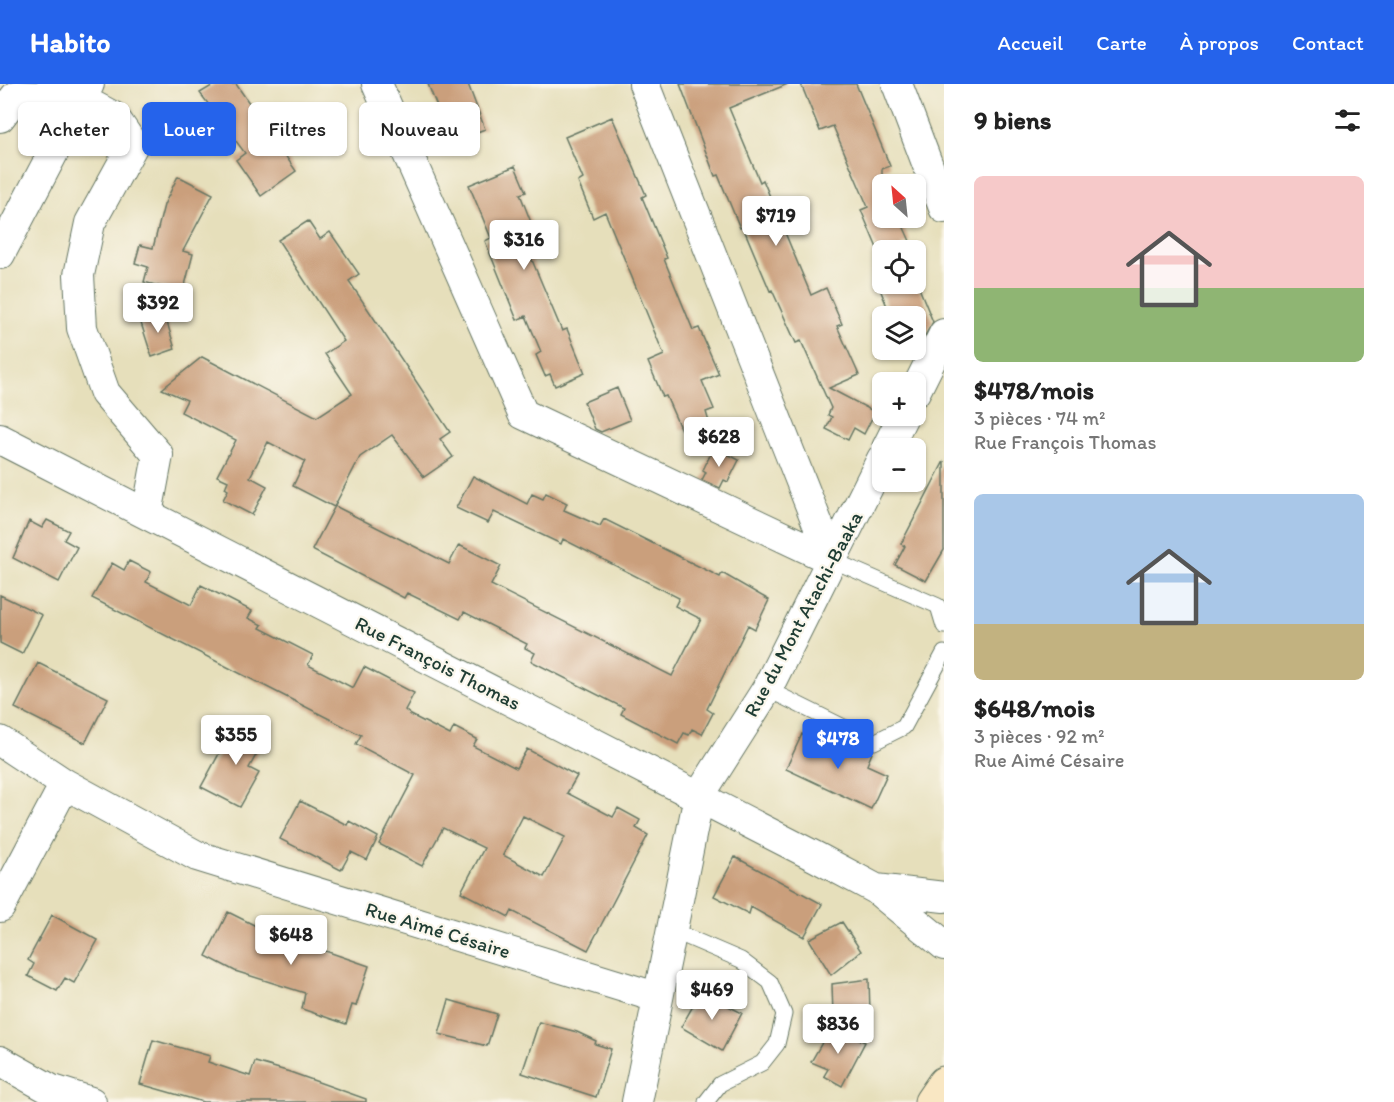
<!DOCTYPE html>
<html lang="fr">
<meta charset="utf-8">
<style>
body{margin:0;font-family:Itim,sans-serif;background:#f2f2f2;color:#222;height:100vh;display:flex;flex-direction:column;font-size:22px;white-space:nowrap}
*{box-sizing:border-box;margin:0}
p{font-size:20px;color:#767676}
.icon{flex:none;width:33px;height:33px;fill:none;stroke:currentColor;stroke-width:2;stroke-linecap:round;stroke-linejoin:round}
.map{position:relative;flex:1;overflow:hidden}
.details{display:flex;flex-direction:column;background:#fff;width:450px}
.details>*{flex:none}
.guide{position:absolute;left:18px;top:18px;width:570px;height:54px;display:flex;gap:12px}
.needle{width:39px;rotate:333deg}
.buttons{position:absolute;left:872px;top:90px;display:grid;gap:12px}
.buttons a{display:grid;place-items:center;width:54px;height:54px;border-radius:9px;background:#fff;box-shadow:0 2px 4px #0004;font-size:30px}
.price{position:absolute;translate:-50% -51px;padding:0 14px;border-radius:6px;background:#fff;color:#222;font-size:20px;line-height:39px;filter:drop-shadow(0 2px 3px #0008)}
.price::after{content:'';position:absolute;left:50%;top:36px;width:18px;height:14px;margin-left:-9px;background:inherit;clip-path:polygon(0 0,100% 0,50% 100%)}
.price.on{background:#2563eb;color:#fff}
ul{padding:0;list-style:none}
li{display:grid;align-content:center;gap:12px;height:318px;padding:0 30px}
li span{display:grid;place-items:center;height:186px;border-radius:9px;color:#555}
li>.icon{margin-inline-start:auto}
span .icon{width:108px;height:108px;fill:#fffc;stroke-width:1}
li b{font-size:26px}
h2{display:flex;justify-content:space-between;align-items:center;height:72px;padding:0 30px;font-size:26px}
.pill{padding:0 21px;border-radius:9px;background:#fff;box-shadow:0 2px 4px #0004;font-size:21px;line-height:54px}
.pill.on{background:#2563eb;color:#fff}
header{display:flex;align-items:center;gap:36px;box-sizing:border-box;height:84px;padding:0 30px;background:#2563eb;color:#fff}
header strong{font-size:28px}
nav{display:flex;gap:33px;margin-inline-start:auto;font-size:21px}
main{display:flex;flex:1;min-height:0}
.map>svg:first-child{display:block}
.building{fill:#ca9f7c;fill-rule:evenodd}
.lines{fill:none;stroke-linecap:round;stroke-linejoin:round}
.lane-casing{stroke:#657663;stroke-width:17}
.street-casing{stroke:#657663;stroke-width:32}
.secondary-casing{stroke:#657663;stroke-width:35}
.lane{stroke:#fff;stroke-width:15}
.street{stroke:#fff;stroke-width:30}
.secondary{stroke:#f9e7c3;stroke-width:33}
.labels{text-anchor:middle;stroke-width:4.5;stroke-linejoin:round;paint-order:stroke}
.street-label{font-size:20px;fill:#1f3d34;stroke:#fbf7ec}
</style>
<header>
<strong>Habito</strong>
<nav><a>Accueil</a><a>Carte</a><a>À propos</a><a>Contact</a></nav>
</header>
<main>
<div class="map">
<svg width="944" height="1018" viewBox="0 0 944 1018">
<rect width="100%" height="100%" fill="#fbf7ec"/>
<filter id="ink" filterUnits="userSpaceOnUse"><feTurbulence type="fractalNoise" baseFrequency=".0167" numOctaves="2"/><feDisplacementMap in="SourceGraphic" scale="12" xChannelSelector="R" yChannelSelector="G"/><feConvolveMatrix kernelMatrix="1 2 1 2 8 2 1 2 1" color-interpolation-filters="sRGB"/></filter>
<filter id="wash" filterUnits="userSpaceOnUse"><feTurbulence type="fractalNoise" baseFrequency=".008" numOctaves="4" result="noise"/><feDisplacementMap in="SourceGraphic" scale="24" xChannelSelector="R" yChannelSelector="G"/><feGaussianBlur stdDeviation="1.35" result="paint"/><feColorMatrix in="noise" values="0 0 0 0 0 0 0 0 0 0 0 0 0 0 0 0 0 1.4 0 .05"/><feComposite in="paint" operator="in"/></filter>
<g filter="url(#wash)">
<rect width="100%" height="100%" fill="#e6dfbb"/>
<g id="blocks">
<path class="building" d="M 215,0 L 236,0 L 296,87 L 261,112 L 236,76 L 245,69 L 200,9 Z
M 428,0 L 468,0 L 485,45 L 451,58 Z
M 680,0 L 788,0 L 729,24 L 760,98 L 763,96 L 811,211 L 826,204 L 842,240 L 837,242 L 859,291 L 829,304 L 875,328 L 864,350 L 854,344 L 848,356 L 826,345 L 832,333 L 828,331 L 831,324 L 801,257 L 796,259 L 772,206 L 770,207 L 743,143 L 740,144 L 718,91 L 715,92 Z
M 801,0 L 856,0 L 890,82 L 882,85 L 882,134 L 890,134 L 892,139 L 900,135 L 910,157 L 901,161 L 904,166 L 882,166 L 882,176 L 861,126 L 868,123 L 833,42 L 820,47 Z
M 612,33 L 646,111 L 642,113 L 667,174 L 664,175 L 693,246 L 699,244 L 719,290 L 702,297 L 714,325 L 706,328 L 709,338 L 689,346 L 681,346 L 666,312 L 663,313 L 648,278 L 664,271 L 605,128 L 593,134 L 578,98 L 583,95 L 565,53 Z
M 515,82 L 526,108 L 520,110 L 541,164 L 529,169 L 562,247 L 567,245 L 585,289 L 555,302 L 550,290 L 545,292 L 536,271 L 541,268 L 526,232 L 517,236 L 485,157 L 491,154 L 469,101 Z
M 178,92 L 213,110 L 183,167 L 193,170 L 183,209 L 144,198 L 148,183 L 135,179 L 140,161 L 153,164 L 164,121 Z
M 308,137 L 320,155 L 330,148 L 359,190 L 349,197 L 450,348 L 440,355 L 453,373 L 424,393 L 392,351 L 360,373 L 334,423 L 293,402 L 305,377 L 268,358 L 250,393 L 267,402 L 252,431 L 223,416 L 228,406 L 225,404 L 228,397 L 217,392 L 236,356 L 181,328 L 187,316 L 162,305 L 202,273 L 317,333 L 352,310 L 325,270 L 344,257 L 278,156 Z
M 882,191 L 882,200 L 915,200 L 915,194 L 933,238 L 915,269 L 915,232 L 891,232 L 875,193 Z
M 164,228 L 175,265 L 152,273 L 140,236 Z
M 617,304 L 630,336 L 601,348 L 595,345 L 584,318 Z
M 714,363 L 739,376 L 728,398 L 724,396 L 720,404 L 702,396 L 706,388 L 703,386 Z
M 944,377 L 944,466 L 926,497 L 895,481 L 905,462 L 901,460 Z
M 473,392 L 527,420 L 532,410 L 543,415 L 546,409 L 567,419 L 564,426 L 600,442 L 604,435 L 720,493 L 722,489 L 769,516 L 755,545 L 748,541 L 707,625 L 713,629 L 702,650 L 692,645 L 689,651 L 684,649 L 678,660 L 621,630 L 624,624 L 531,577 L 535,569 L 525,564 L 527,560 L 464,528 L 460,535 L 407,509 L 404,514 L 312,466 L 335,422 L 449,480 L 459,461 L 501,482 L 491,501 L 672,592 L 701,535 L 675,522 L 679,514 L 563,455 L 561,460 L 494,428 L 488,439 L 456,424 Z
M 47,436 L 69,447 L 64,456 L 77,463 L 59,498 L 13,474 L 29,437 L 42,444 Z
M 129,477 L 151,488 L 146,498 L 191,521 L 201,501 L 252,527 L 248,534 L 262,541 L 260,544 L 313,571 L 308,581 L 353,604 L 364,583 L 414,609 L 405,626 L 411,631 L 450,651 L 454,643 L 477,655 L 473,662 L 516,684 L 527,665 L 577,692 L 567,709 L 613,733 L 618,724 L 640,736 L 636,744 L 648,751 L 588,866 L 512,827 L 509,833 L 461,808 L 484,764 L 443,744 L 422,782 L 379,760 L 415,691 L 356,660 L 361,651 L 92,514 L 112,479 L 124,486 ZM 523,732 L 565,753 L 544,793 L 503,771 Z
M 0,511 L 42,531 L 22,570 L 0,559 Z
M 38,579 L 108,614 L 85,659 L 15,624 Z
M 241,637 L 267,651 L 249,684 L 259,689 L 240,723 L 201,703 L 226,657 L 229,658 Z
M 802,650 L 847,671 L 852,660 L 872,669 L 867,681 L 887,690 L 871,725 L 786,685 Z
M 300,717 L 347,741 L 349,737 L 378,753 L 367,776 L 351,768 L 341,786 L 280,755 Z
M 735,773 L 822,820 L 804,853 L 751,823 L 749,830 L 714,812 Z
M 228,828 L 258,843 L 261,839 L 283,846 L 282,852 L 369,882 L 356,922 L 352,921 L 346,940 L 302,925 L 305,909 L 235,887 L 206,872 Z
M 52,831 L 98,856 L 74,899 L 65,894 L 57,907 L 28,892 L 34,880 L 28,876 Z
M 842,838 L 861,867 L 831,891 L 809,855 Z
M 869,895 L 870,929 L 833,931 L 832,900 Z
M 701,908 L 742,929 L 722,967 L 681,943 Z
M 449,916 L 497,930 L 487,962 L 439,950 Z
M 539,938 L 577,948 L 596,957 L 595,960 L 611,965 L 596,1013 L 522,989 Z
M 831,943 L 865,958 L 842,1002 L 824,992 L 828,985 L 811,978 Z
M 153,956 L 210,972 L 208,978 L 250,992 L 255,978 L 290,988 L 366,1015 L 366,1018 L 203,1018 L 140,1000 Z"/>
</g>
</g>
<g filter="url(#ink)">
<use href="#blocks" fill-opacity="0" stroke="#657663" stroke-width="1.5"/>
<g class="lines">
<g class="lane-casing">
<path id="lane" d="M 832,476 L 938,522 L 944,542
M 767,605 L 874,658 L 904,643 L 944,569
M 671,846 L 741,876 L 770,898 L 784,930 L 777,960 L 762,979 L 720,1000 L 706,1018"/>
</g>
<g class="street-casing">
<path id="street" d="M 52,0 L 114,33 L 133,61 L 90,139 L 79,191 L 82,244 L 105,309 L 158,371 L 147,430
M 377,0 L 523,330 L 832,476
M 644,0 L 832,476
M 897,0 L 944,124
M 0,33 L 16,12 L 74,15
M 0,170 L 89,0
M 915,308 L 944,250
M 0,355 L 816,773 L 876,805 L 944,861
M 887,364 L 903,332
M 0,657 L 65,700 L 197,772 L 656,913
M 876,805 L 944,813
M 0,823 L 65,700
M 0,977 L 50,1005 L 91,1018
M 637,1018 L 699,712 L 767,605 L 882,375"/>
</g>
<g class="secondary-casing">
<path id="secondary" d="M 931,1018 L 944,999"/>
</g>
<use href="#lane" class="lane"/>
<use href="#street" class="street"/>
<use href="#secondary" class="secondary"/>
</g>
</g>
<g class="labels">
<g class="street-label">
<text transform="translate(803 530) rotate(-62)" y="7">Rue du Mont Atachi-Baaka</text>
<text transform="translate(438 579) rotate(27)" y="7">Rue François Thomas</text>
<text transform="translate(438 846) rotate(17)" y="7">Rue Aimé Césaire</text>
</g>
</g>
</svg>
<div class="buttons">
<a><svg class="needle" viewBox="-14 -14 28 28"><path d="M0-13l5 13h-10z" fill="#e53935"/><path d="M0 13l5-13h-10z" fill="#767676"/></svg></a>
<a><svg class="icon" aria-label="locate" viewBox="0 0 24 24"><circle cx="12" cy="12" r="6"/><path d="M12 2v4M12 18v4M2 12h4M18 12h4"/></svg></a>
<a><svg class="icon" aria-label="layers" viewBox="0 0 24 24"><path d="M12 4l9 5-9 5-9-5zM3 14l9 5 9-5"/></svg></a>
<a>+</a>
<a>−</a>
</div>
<b class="price" style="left:776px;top:163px">$719</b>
<b class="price" style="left:524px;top:187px">$316</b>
<b class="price" style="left:158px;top:250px">$392</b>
<b class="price" style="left:719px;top:384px">$628</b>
<b class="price" style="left:236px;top:682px">$355</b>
<b class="price on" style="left:838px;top:686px">$478</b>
<b class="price" style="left:291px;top:882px">$648</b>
<b class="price" style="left:712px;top:937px">$469</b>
<b class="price" style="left:838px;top:971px">$836</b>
<div class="guide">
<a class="pill">Acheter</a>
<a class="pill on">Louer</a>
<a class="pill">Filtres</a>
<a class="pill">Nouveau</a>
</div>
</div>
<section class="details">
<h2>9 biens<svg class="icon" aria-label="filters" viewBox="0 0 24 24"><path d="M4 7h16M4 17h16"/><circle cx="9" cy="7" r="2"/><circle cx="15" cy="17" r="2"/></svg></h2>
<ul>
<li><span style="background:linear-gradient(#f6c9c9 60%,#8fb573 0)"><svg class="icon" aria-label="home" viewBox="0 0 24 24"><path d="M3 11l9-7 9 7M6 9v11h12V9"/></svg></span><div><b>$478/mois</b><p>3 pièces · 74 m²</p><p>Rue François Thomas</p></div></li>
<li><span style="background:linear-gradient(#a9c7e8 70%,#c2b280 0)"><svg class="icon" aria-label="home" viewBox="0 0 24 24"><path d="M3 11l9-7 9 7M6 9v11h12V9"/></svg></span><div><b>$648/mois</b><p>3 pièces · 92 m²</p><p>Rue Aimé Césaire</p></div></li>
</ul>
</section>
</main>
